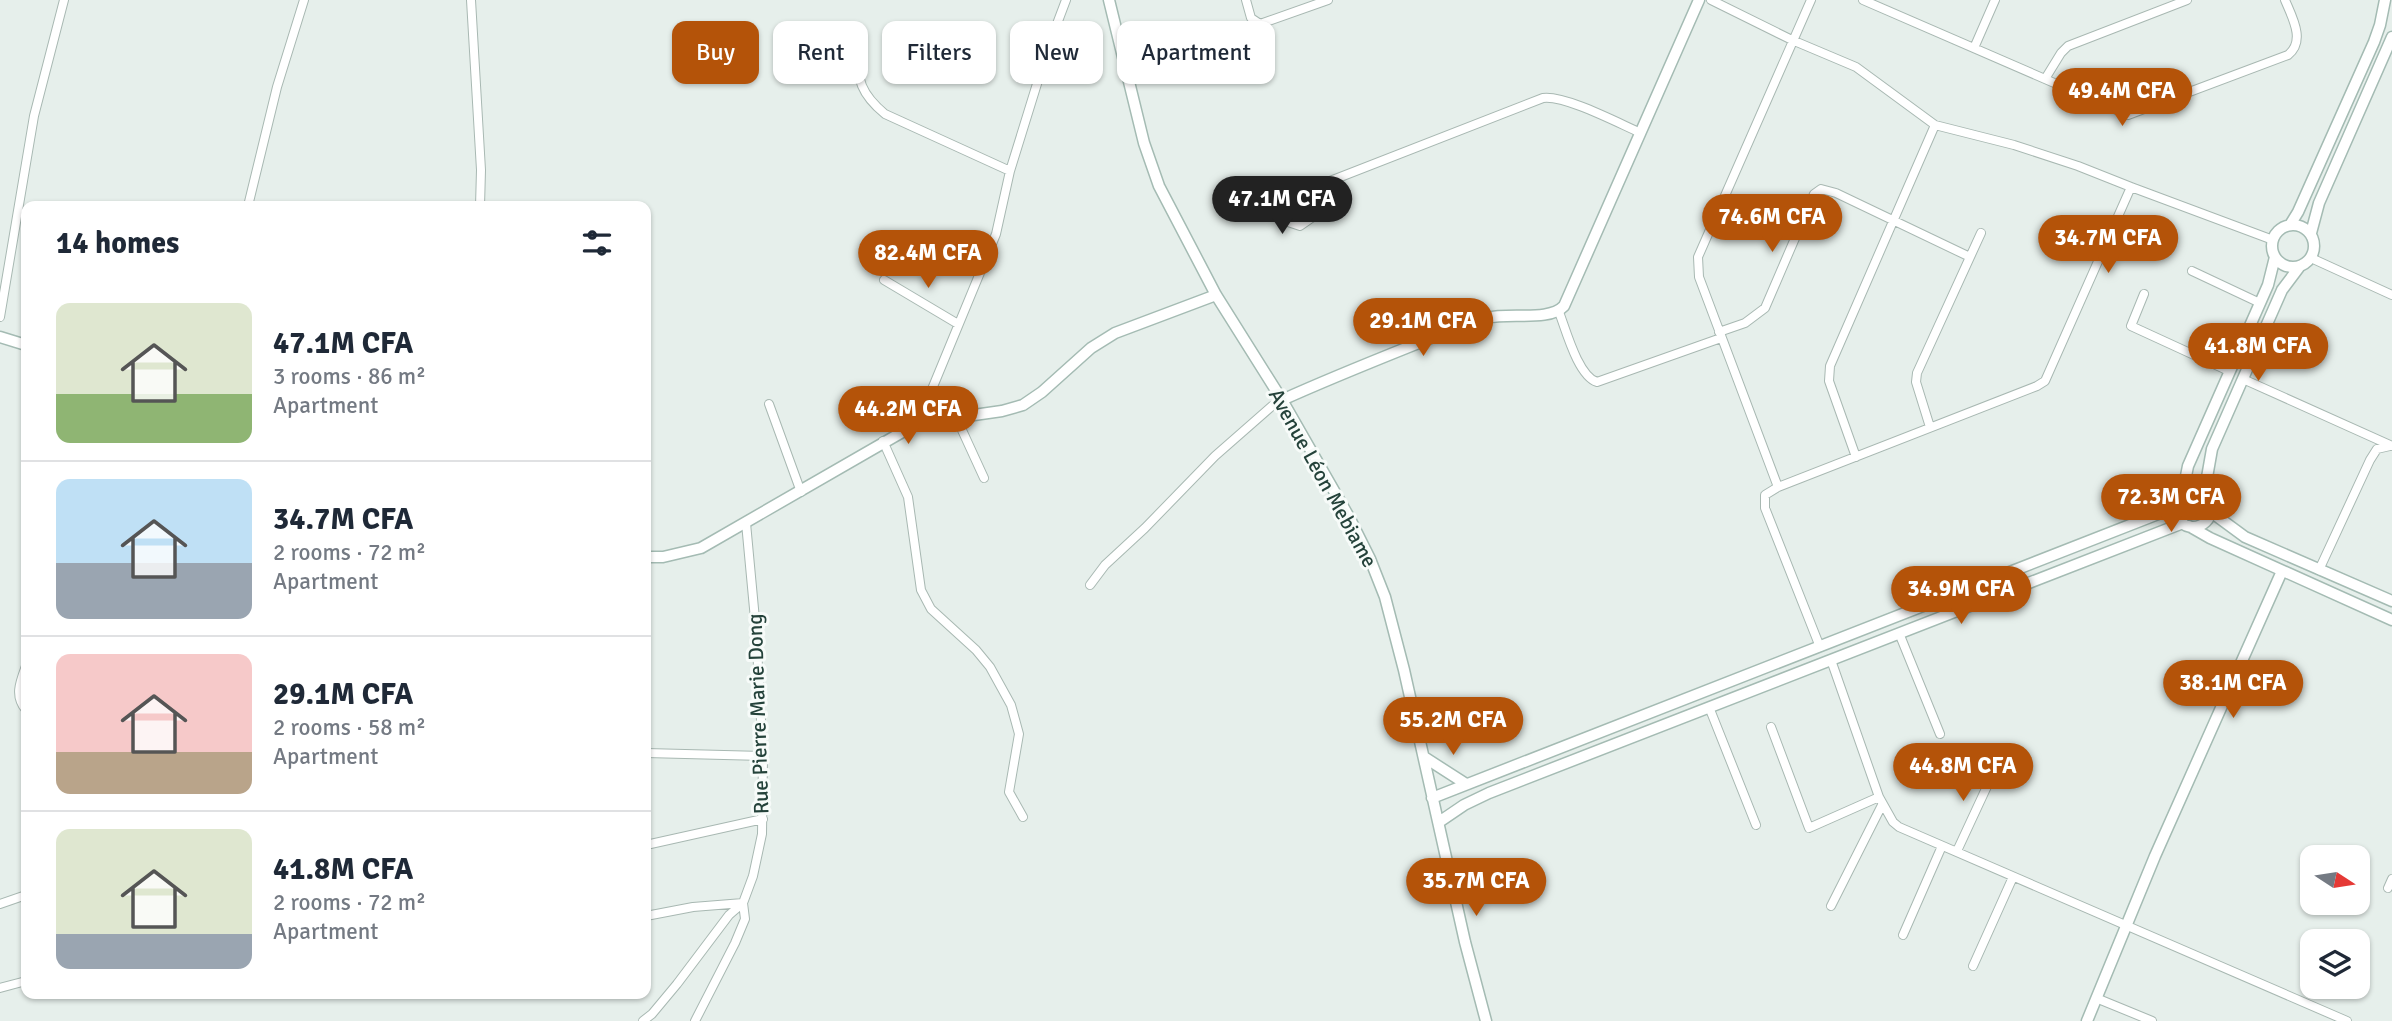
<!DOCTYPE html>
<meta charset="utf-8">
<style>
body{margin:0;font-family:Signika,sans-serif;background:#f2f2f3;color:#1f2937;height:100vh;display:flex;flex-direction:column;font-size:26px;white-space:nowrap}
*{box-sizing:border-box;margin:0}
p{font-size:23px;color:#747a83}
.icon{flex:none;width:38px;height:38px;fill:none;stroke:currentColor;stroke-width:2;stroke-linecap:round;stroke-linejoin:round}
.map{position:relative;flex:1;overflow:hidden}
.panel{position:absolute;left:21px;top:201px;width:630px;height:798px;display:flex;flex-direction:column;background:#fff;border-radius:14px;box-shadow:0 2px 5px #0004}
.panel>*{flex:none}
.guide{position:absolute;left:672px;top:21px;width:665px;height:63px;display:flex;gap:14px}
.needle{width:46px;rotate:102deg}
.tools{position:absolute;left:2300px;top:845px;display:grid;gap:14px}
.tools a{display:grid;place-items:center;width:70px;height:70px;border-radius:14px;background:#fff;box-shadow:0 2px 5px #0004;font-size:35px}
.price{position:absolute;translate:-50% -60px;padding:0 16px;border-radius:24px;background:#b45309;color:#fff;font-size:23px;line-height:46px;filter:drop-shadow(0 2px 4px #0008)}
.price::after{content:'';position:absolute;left:50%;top:42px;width:21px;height:16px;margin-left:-10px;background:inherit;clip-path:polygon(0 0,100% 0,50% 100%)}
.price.active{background:#222;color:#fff}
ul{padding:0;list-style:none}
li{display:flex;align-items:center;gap:21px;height:175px;padding:0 35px}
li+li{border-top:2px solid #e0e1e3}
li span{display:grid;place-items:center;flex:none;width:196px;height:140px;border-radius:14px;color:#555}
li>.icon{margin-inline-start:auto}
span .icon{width:84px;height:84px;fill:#fffc;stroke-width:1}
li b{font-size:30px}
h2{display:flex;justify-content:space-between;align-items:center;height:84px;padding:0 35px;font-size:30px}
.chip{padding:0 24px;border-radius:14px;background:#fff;box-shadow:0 2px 5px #0004;font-size:24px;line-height:63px}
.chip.active{background:#b45309;color:#fff}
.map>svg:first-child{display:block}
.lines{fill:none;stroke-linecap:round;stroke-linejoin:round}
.street-casing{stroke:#a8b8b2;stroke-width:10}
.secondary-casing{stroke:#a4bbb3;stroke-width:13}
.street{stroke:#fff;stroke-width:8}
.secondary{stroke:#fff;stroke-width:10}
.labels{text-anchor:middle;stroke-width:6;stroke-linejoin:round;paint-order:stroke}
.street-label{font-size:21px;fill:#24423a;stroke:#f7fbf9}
</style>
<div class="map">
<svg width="2392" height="1021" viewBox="0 0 2392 1021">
<rect width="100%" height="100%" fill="#e6efeb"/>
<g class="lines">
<g class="street-casing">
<path id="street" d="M 471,0 L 481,170 L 480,206
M 1246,0 L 1251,18 L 1260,24 L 1328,0
M 1711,0 L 1792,40 L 1856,67 L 1935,125 L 2014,145 L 2078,166 L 2131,187 L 2045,381 L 2037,386 L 1778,487 L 1765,495 L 1765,508 L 1820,647
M 1863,0 L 2128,115 L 2288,55 C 2306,41 2292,17 2285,0
M 855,39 C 859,75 855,89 885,114 L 1010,171
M 1974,48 L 1995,0
M 2045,79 L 2061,53 L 2068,46 L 2187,0
M 2131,187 L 2273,240
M 1307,190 L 1316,202 L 1313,217 L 1300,226 L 1285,221 C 1276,209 1278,197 1291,188 L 1307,190 L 1543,98 C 1565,95 1618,123 1641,133
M 248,206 L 277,87 L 304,0
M 2311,258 L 2392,295
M 2192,271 L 2260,303
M 884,280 L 958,324
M 2144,294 L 2131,326 L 2229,371
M 1559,312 C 1566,330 1578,376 1597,382 L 1721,338
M 0,317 L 34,116 L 64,0
M 1719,332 L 1745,323 L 1765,308 L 1814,194 L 1821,189 L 1836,193 L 1970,257
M 2243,379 L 2392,446
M 769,404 L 801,492
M 956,417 L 984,478
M 918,423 L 996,234 L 1010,171 L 1049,45 L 1066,0
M 1930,427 L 1916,382 L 1917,373 L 1981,233
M 883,441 L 908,497 L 921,590 L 931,609 L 976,650 L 990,667 L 1011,705 L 1019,734 L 1009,792 L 1023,817
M 1856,457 L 1829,381 L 1830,366 L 1935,125
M 1778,487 L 1699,277 L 1698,257 L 1811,0
M 2319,570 L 2370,460 L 2377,449 L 2390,446
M 1090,585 L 1105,565 L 1145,528 L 1215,456 L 1272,406 L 1282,400
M 1899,633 L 1940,734
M 1831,660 L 1879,797 L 1893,822 L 1899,827 L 2347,1021
M 26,666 C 20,682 14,696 26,710
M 1709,707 L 1756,825
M 1771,727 L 1809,828 L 1879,797
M 646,753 L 763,756
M 646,845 L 763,819
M 1957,851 L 1996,767
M 2388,888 L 2392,879
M 0,904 L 26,895
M 1831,906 L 1882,805
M 646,916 L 693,907 L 743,903
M 1903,935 L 1942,846
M 1973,966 L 2013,877
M 0,988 L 26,981
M 2096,998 L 2152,1021
M 643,1021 L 652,1014 L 677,984 L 729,915 L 743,903 L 753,876 L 762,834 L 763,756 L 756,630 L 746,523
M 695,1021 L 735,943 L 745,919 L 743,903"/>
</g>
<g class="secondary-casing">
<path id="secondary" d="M 1109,0 L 1144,143 L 1159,186 L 1216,295 L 1282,400 L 1349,517 L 1370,559 L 1385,597 L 1404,670 L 1465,942 L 1486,1021
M2272 246a21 21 0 1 1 42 0a21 21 0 1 1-42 0Z
M 2290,225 L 2298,212 L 2374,42 L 2380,25 L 2385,0
M 2311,233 L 2319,203 L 2392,37
M 0,337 L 26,345
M 1282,400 C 1326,380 1371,362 1416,344 C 1439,335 1462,324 1487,318 C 1509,312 1549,322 1564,306 L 1699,0
M2175 509a18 18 0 1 1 36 0a18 18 0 1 1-36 0Z
M 2182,496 L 2188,466 L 2268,285 L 2275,257
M 2206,497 L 2206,483 L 2212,449 L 2282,290 L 2300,266
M 2211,512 L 2245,537 L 2392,601
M 2189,526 L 2210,538 L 2392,620
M 646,557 L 663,557 L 701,548 L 918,423 L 1002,411 L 1023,405 L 1042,392 L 1091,348 L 1115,333 L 1216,295
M 1424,757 L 1466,784
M 1432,798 L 2176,507
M 1439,822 L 1464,805 L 1489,793 L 2183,523
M 2087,1021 L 2155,856 L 2282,571"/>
</g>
<use href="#street" class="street"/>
<use href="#secondary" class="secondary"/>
</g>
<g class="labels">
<g class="street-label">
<text transform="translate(1323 478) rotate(61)" y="7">Avenue Léon Mebiame</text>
<text transform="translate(758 714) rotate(-92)" y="7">Rue Pierre Marie Dong</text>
</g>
</g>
</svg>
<div class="tools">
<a><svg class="needle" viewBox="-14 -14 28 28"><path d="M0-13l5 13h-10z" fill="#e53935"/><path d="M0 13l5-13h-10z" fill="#747a83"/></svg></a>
<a><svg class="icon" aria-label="layers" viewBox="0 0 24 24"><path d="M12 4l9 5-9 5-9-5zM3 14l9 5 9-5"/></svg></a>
</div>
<b class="price" style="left:2122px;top:128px">49.4M CFA</b>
<b class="price active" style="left:1282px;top:236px">47.1M CFA</b>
<b class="price" style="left:1772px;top:254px">74.6M CFA</b>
<b class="price" style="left:2108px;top:275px">34.7M CFA</b>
<b class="price" style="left:928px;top:290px">82.4M CFA</b>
<b class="price" style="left:1423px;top:358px">29.1M CFA</b>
<b class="price" style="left:2258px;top:383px">41.8M CFA</b>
<b class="price" style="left:908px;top:446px">44.2M CFA</b>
<b class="price" style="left:2171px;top:534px">72.3M CFA</b>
<b class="price" style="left:1961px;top:626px">34.9M CFA</b>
<b class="price" style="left:2233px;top:720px">38.1M CFA</b>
<b class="price" style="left:1453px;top:757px">55.2M CFA</b>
<b class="price" style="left:1963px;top:803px">44.8M CFA</b>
<b class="price" style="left:1476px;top:918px">35.7M CFA</b>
<div class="guide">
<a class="chip active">Buy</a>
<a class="chip">Rent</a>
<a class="chip">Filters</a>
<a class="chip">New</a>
<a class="chip">Apartment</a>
</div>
<section class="panel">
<h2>14 homes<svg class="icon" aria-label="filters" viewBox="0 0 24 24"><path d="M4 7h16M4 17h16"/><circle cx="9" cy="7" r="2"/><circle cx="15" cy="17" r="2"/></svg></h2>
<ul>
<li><span style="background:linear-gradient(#dfe7d0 65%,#8fb573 0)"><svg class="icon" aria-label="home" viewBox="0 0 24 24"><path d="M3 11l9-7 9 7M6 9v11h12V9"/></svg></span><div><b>47.1M CFA</b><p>3 rooms · 86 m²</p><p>Apartment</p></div></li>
<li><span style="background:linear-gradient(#bfe0f5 60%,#9aa5b1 0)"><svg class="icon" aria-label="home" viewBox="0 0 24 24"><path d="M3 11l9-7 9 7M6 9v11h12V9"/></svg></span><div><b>34.7M CFA</b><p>2 rooms · 72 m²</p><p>Apartment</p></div></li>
<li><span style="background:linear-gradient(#f6c9c9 70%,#b9a48a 0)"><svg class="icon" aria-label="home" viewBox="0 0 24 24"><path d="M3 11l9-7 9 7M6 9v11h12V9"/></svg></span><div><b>29.1M CFA</b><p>2 rooms · 58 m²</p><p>Apartment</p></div></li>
<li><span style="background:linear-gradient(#dfe7d0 75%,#9aa5b1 0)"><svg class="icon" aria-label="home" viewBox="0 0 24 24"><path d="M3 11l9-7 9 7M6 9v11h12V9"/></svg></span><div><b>41.8M CFA</b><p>2 rooms · 72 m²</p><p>Apartment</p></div></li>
</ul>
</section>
</div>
